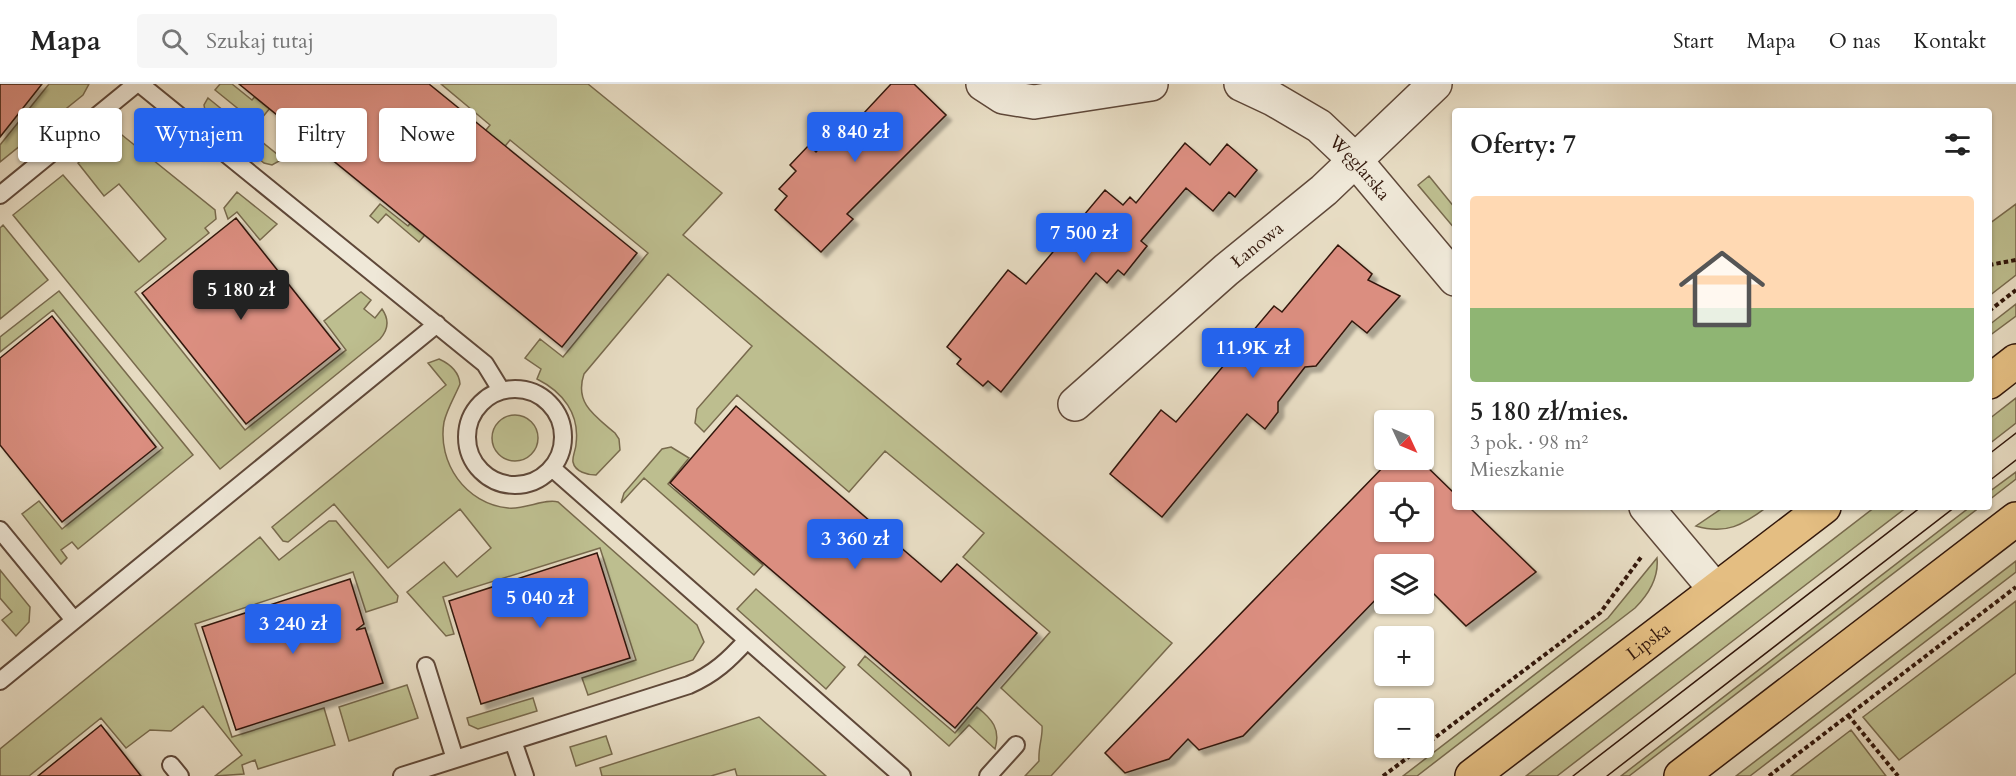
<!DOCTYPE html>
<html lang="pl">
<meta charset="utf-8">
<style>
body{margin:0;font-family:Cardo,serif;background:#f6f6f6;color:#222;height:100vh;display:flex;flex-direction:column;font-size:22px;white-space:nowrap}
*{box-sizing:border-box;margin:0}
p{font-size:20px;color:#767676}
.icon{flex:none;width:33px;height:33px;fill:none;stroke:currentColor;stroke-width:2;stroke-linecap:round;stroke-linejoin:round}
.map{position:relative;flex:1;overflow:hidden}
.drawer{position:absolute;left:1452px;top:24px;width:540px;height:402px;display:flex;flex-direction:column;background:#fff;border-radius:6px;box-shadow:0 2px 4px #0004}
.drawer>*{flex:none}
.hud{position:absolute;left:18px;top:24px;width:570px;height:54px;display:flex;gap:12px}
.needle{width:39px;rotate:134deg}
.tools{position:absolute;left:1374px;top:326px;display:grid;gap:12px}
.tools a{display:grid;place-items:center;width:60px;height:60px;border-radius:6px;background:#fff;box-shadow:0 2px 4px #0004;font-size:30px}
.price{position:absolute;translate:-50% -51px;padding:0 14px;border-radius:6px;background:#2563eb;color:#fff;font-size:20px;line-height:39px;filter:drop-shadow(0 2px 3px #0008)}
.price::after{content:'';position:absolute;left:50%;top:36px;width:18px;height:14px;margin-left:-9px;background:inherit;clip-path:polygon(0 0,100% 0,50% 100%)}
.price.on{background:#222;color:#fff}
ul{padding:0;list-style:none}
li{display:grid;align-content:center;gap:12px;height:318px;padding:0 18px}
li span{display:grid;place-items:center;height:186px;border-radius:6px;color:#555}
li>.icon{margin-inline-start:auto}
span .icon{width:108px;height:108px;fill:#fffc;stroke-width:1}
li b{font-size:26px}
h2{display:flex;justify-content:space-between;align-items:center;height:72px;padding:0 18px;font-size:26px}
.chip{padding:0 21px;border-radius:6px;background:#fff;box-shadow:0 2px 4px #0004;font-size:21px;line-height:54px}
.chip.on{background:#2563eb;color:#fff}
header{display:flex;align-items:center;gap:36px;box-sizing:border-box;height:84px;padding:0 30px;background:#fff;border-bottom:2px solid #e0e0e0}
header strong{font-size:28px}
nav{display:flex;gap:33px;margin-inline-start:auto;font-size:21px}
.search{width:420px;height:54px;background:#f6f6f6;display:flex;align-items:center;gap:15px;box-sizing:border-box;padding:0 21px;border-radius:6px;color:#767676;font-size:22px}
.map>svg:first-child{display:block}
.green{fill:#bdbe8f;stroke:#786a4d;stroke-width:1.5}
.building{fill:#db8e80;stroke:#32170b;stroke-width:1.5;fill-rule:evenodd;filter:url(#shadow)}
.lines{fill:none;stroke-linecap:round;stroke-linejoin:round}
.lane-casing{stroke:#5f4839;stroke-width:20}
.street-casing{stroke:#5f4839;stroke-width:36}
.primary-casing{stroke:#32170b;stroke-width:36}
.path{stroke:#32170b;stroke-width:4;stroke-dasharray:4.5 3;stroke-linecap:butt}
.lane{stroke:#efe8d8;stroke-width:16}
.street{stroke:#efe8d8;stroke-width:33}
.primary{stroke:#e4be82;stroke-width:33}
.tram{stroke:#32170b;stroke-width:1.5}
.labels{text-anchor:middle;stroke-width:4.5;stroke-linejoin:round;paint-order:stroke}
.street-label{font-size:18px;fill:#32170b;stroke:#efe8d8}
</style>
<header>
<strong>Mapa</strong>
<div class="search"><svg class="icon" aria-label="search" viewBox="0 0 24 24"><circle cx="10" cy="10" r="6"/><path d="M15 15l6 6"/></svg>Szukaj tutaj</div>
<nav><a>Start</a><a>Mapa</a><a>O nas</a><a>Kontakt</a></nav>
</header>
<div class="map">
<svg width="2016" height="692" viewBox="0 0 2016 692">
<defs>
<filter id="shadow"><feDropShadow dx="5.5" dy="5.5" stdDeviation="1.5" flood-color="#0004"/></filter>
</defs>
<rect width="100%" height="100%" fill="#e7dcc3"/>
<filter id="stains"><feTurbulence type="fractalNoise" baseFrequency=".00333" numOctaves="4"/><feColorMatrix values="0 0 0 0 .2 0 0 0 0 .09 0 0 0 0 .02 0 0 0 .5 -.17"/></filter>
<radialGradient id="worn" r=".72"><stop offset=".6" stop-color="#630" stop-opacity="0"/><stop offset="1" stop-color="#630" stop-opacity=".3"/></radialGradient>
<path class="green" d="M 49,0 L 89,0 L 83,11 L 0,78 L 0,61 Z
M 220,0 L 232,0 L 252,16 L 266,0 L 288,2 L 257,40 L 215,6 Z
M 441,0 L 588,0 L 722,109 L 683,151 L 1172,559 L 1051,692 L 1025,692 L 1039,677 C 1038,663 1043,653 1042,642 L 1001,604 L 1050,548 L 963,473 L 984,449 L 885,367 L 849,408 L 737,311 L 704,348 L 695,339 L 697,325 L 752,262 L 668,190 L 584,290 C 574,319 595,332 615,349 L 619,355 L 620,366 L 596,391 C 588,391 575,388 573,378 C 572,373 576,365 576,360 C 580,330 563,308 537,295 L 541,285 L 525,274 L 540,255 L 563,273 L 648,169 L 510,56 L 449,131 L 444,128 L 419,158 L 386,130 L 378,139 L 370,132 L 380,120 L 408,142 L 490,41 Z
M 208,14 L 283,75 L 272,81 L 264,79 L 206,32 L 204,21 Z
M 117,47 L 215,126 L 216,135 L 205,144 L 209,149 L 135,208 L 245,346 L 346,266 L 324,237 L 358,210 L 361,208 L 371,216 L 364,225 L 375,234 L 382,225 C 389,235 389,245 380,255 L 220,385 L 13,131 L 63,91 L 139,178 L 166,155 L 119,100 L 104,112 L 78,79 Z
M 1429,92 L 1455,124 L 1455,145 L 1418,101 Z
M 237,108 L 277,140 L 260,156 L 237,128 L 228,135 L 224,124 Z
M 2016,120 L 2016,191 L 1989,212 L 1989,140 Z
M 3,141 L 48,196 L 0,235 L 0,144 Z
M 59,207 L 193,371 L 78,465 L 72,458 L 61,466 L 67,474 L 61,480 L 22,430 L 39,417 L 62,445 L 163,364 L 53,226 L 0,268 L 0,253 Z
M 2016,220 L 2016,232 L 1989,252 L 1989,241 Z
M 439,275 C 450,280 459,287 460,300 C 455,312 447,325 444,338 C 437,379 466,420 508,424 C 524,426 546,414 558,418 L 697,541 L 704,558 L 693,576 L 588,611 L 582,594 L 636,576 L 600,464 L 443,513 L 454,550 L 446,552 L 407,508 L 444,478 L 457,493 L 491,464 L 460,425 L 388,484 L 334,420 L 288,458 L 283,457 L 272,443 L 446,301 L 428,279 Z
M 2016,314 L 2016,339 L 1989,360 L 1989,335 Z
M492 354a23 23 0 1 1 46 0a23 23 0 1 1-46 0Z
M 671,363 L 689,374 L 668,400 L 763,481 L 754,491 L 644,394 L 621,419 L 624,409 L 662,365 Z
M 2016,388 L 2016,395 L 1989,416 L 1989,408 Z
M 1724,423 L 1767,423 C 1743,441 1726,451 1696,442 Z
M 1875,423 L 1907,423 L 1557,692 L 1526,692 Z
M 1970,423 L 1980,423 L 1629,692 L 1621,692 Z
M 329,437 L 336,437 L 398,512 L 397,518 L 366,528 L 353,488 L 195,540 L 232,653 L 324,624 L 335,661 L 258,685 L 255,676 L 242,681 L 244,690 L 215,692 L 242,671 L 203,622 L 171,647 L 150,646 L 126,664 L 101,634 L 29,692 L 0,692 L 0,665 L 260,453 L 279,476 Z
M 1657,474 C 1659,494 1649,510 1635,524 L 1417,692 L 1403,692 L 1608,534 Z
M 2016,477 L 2016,488 L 1750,692 L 1736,692 Z
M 0,486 L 30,523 L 29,538 L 16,552 L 2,536 L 12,528 L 0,514 Z
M 756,505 L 845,583 L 826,605 L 737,525 Z
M 2016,517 L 2016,589 L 1899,676 L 1863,633 Z
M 865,572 L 955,649 L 977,623 C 992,635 1001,645 995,665 L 969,641 L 949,662 L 858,581 Z
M 407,601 L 418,634 L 349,657 L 339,623 Z
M 533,614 L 537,627 L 478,645 L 469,641 L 467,634 Z
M 759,633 L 826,692 L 737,692 L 735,685 L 711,692 L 602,692 L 600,684 Z
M 1851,646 L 1886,692 L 1791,692 Z
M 606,652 L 612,670 L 576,682 L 570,663 Z"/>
<path class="building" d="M 0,0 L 42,0 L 0,53 Z
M 239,0 L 429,0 L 637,169 L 562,263 Z
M 891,0 L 914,0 L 946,31 L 847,130 L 853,135 L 821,168 L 775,126 L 787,112 L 779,105 L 796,87 L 790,81 L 809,61 L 816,68 L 829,54 L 835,60 Z
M 1185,59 L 1210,81 L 1227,60 L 1257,86 L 1235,113 L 1229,108 L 1213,127 L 1186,104 L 1141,157 L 1147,162 L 1124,191 L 1118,186 L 1107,199 L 1096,189 L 1001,308 L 988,297 L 983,302 L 957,280 L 961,275 L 947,263 L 1008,186 L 1026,200 L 1105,106 L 1123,121 L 1130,113 L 1136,119 Z
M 236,134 L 340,265 L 246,340 L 142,209 Z
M 1338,161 L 1372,190 L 1368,196 L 1400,212 L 1367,249 L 1352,237 L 1316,282 L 1305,283 L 1278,318 L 1278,328 L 1265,345 L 1247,330 L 1162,433 L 1110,390 L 1161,326 L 1176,338 L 1274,222 L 1282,228 Z
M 52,232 L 156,363 L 62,438 L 0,361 L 0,274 Z
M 736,322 L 941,498 L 957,480 L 1037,549 L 955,644 L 670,399 Z
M 1391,375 L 1419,375 L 1455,410 L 1455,423 L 1469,423 L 1536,488 L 1466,542 L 1424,500 L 1424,480 L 1384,480 L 1384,507 L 1243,652 L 1199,666 L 1188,655 L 1169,675 L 1125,689 L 1105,669 ZM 1384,408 L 1424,408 L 1424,447 L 1384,447 Z
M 597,469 L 630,574 L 481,620 L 449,517 Z
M 350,495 L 364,540 L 356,546 L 365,544 L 383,599 L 236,646 L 202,543 Z
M 101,641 L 141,692 L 38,692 Z"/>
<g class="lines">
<g class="lane-casing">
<path id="lane" d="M 140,0 L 485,280 L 501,306
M 0,111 L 136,0
M467 353a48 48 0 1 1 96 0a48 48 0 1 1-96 0Z
M 552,384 L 902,692
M 0,446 L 74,536
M 426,582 L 455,675
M 0,597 L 437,240
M 513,657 L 525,692
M 171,681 L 180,692
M 402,692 L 689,601 C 714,590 729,576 747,556
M 988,692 L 1016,661"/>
</g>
<g class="street-casing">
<g id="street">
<path d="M 983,0 L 1003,13 L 1034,18 L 1151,0"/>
<path id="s1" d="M 1241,0 L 1273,15 L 1319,42 L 1356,77 L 1455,195"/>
<path id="s2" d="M 1075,320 L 1226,186 L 1324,106 L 1435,0"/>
<path d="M 1646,423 L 1715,505"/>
</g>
</g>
<g class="primary-casing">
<g id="primary">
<path d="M 1989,298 L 2016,277"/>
<path id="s3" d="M 1472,692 L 1824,423"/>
<path d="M 1681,692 L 2016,435"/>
</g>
</g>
<path class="path" d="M 1989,181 L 2016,176
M 1989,227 L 2016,206
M 1848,631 L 1898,692
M 1424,662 L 1600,529 L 1642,472
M 1383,692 L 1422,663
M 1769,692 L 2016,503"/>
<use href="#lane" class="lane"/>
<use href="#street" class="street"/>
<use href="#primary" class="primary"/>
<path class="tram" d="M 1989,370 L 2016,349
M 1989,397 L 2016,376
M 1573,692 L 1921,423
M 1607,692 L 1955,423"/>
</g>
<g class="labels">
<g class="street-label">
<text dy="6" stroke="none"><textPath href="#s1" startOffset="147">Węglarska</textPath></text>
<text dy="6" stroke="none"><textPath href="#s2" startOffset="242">Łanowa</textPath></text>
<text dy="6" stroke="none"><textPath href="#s3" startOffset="222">Lipska</textPath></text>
</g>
</g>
<rect width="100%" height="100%" filter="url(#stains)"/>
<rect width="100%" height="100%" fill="url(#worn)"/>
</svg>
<div class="tools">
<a><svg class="needle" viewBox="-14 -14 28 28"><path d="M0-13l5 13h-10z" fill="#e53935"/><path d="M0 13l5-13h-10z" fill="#767676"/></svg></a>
<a><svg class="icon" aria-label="locate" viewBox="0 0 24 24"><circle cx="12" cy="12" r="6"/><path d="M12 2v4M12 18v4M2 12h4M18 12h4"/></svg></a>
<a><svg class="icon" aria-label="layers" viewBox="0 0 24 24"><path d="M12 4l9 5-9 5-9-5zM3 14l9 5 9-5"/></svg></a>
<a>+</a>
<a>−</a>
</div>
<b class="price" style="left:855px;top:79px">8 840 zł</b>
<b class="price" style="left:1084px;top:180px">7 500 zł</b>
<b class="price on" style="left:241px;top:237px">5 180 zł</b>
<b class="price" style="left:1253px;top:295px">11.9K zł</b>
<b class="price" style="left:855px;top:486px">3 360 zł</b>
<b class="price" style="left:540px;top:545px">5 040 zł</b>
<b class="price" style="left:293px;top:571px">3 240 zł</b>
<div class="hud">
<a class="chip">Kupno</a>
<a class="chip on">Wynajem</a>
<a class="chip">Filtry</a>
<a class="chip">Nowe</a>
</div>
<section class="drawer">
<h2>Oferty: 7<svg class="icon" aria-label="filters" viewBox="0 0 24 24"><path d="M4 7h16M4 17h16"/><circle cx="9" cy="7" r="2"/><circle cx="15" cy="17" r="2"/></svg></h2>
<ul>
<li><span style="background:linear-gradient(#ffd9b3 60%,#8fb573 0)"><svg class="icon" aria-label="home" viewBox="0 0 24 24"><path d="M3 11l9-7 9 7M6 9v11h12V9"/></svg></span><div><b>5 180 zł/mies.</b><p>3 pok. · 98 m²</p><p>Mieszkanie</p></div></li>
</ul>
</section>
</div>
